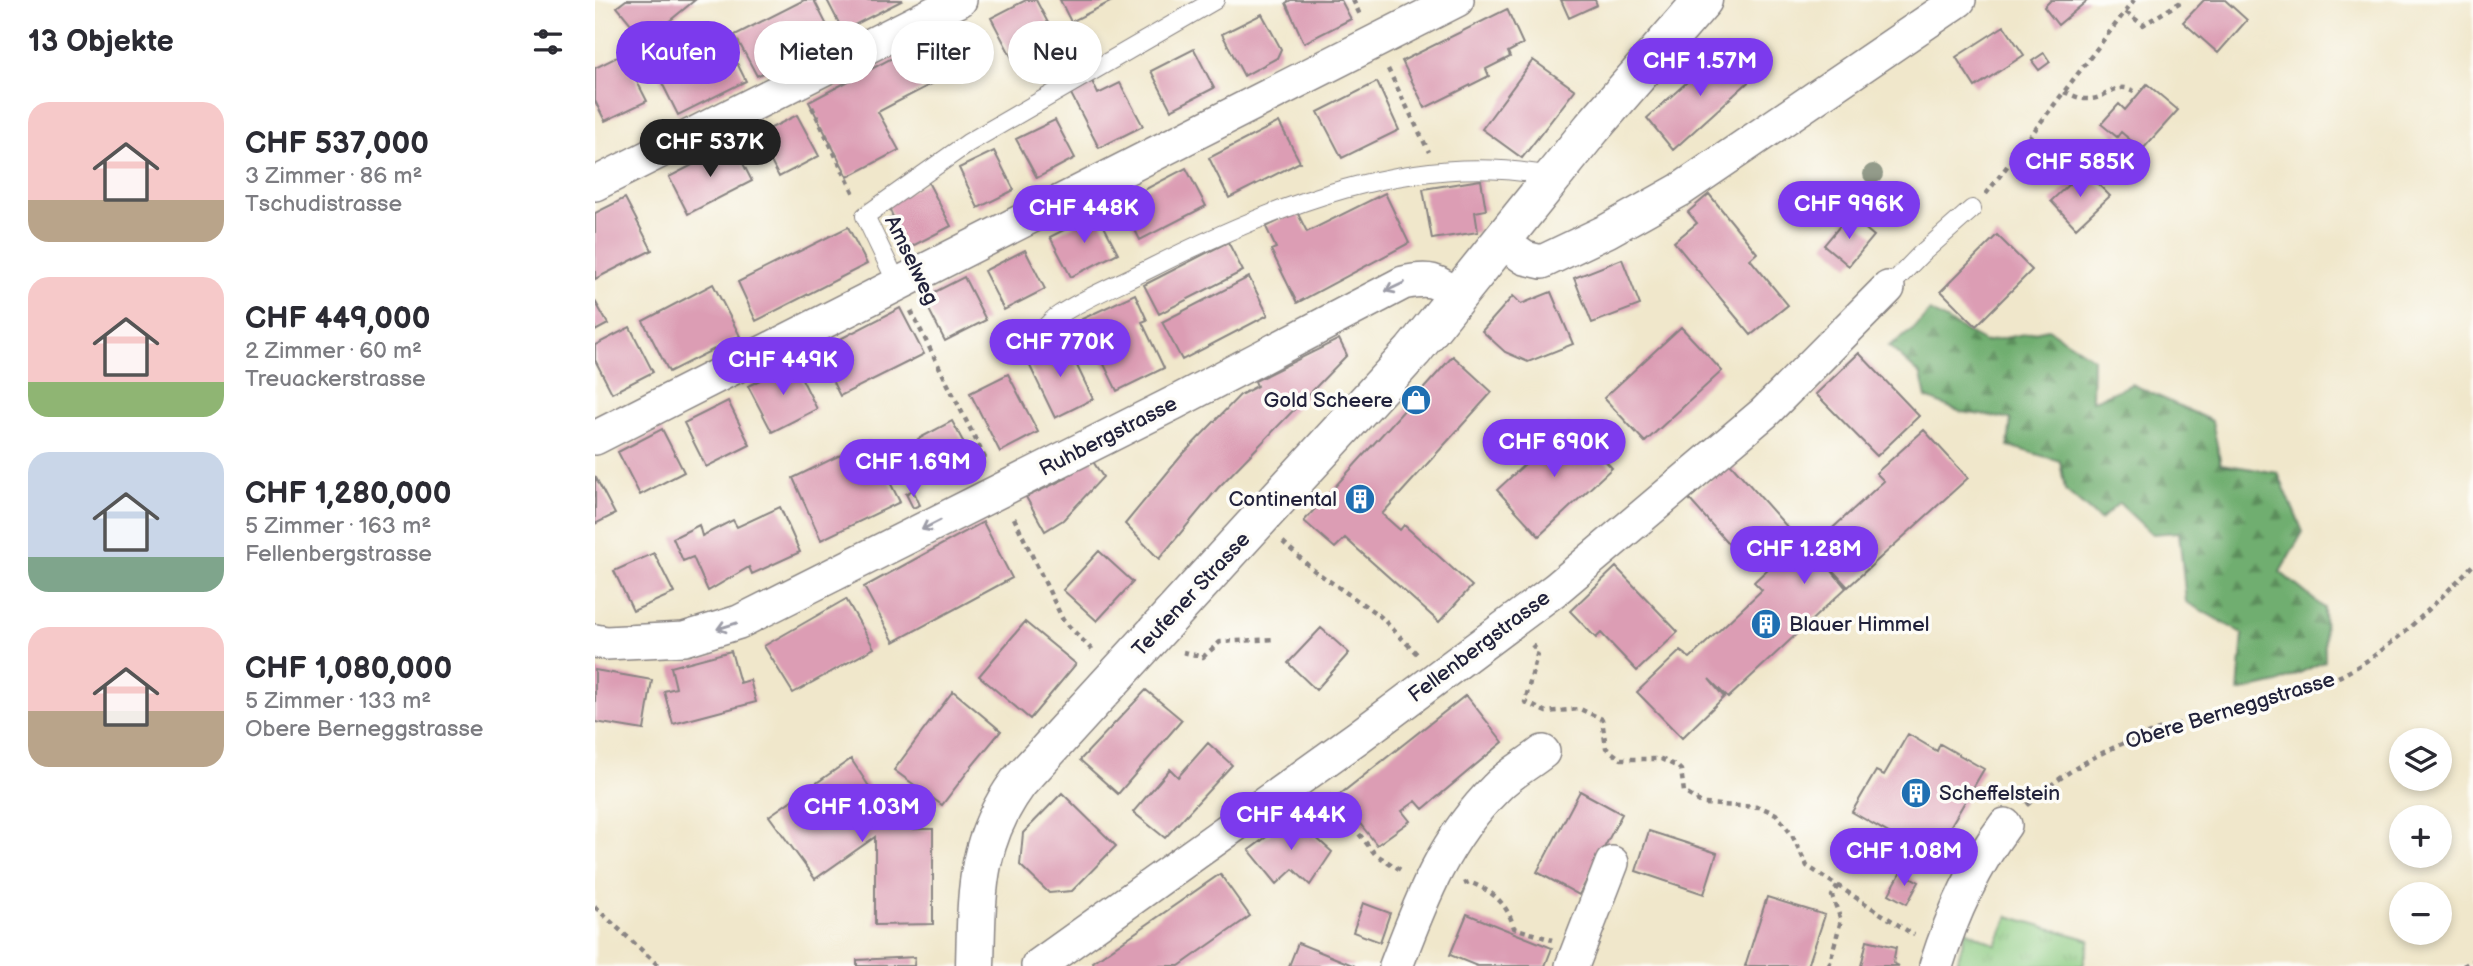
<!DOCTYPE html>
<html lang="de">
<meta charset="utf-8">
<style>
body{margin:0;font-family:"Balsamiq Sans",sans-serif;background:#f2f2f3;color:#2b2b33;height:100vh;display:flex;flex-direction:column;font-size:26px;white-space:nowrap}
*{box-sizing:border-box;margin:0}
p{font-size:23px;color:#7c7c81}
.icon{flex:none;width:38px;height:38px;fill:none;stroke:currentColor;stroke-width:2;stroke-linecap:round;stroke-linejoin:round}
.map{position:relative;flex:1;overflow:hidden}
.drawer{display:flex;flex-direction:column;background:#fff;width:595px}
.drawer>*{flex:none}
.banner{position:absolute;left:21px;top:21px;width:665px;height:63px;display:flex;gap:14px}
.fabs{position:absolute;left:1794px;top:728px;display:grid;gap:14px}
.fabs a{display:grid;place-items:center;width:63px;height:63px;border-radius:50%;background:#fff;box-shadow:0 4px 10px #0003;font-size:35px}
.price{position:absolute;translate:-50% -60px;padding:0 16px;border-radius:24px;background:#7c3aed;color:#fff;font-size:23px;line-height:46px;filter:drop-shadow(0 2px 4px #0008)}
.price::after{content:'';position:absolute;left:50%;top:42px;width:21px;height:16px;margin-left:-10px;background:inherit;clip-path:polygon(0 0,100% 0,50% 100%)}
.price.selected{background:#222;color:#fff}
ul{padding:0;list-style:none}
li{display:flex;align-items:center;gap:21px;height:175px;padding:0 28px}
li span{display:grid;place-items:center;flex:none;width:196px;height:140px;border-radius:21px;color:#555}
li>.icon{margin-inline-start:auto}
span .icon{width:84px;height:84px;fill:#fffc;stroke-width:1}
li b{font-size:30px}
h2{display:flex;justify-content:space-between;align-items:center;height:84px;padding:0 28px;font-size:30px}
.pill{padding:0 24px;border-radius:32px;background:#fff;box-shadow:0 4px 10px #0003;font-size:24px;line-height:63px}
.pill.selected{background:#7c3aed;color:#fff}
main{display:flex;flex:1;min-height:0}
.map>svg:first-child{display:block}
.forest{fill:url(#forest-firs);stroke:#496855;stroke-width:2}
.park{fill:url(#park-tufts);stroke:#56765e;stroke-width:2}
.building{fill:#dc9db4}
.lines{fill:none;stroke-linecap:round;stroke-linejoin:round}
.service-casing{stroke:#898483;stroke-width:20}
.minor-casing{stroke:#898483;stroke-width:36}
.secondary-casing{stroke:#898483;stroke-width:41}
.path{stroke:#898483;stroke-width:4.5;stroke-dasharray:5 5;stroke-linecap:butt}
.service{stroke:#fff;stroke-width:18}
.minor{stroke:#fff;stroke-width:33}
.secondary{stroke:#fff;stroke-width:38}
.tree{fill:#939b8a}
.oneway{stroke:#9c9ca7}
.labels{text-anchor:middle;stroke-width:7;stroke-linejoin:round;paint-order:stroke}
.street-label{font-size:21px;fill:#22223b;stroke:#fdfcf7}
.poi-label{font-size:21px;fill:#22223b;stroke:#fdfcf7;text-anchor:end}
</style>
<main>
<section class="drawer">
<h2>13 Objekte<svg class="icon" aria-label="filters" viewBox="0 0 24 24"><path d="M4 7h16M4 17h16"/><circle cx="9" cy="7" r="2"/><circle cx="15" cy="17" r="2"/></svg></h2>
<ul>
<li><span style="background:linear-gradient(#f6c9c9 70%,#b9a48a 0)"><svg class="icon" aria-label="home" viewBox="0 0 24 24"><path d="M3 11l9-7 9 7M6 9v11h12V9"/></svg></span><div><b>CHF 537,000</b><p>3 Zimmer · 86 m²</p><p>Tschudistrasse</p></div></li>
<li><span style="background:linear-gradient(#f6c9c9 75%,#8fb573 0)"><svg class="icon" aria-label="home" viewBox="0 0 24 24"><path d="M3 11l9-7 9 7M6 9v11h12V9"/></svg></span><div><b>CHF 449,000</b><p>2 Zimmer · 60 m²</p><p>Treuackerstrasse</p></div></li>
<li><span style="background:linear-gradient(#c9d6e8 75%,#7fa58c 0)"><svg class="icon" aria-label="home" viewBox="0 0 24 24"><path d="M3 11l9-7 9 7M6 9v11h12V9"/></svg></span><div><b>CHF 1,280,000</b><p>5 Zimmer · 163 m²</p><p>Fellenbergstrasse</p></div></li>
<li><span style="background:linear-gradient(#f6c9c9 60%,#b9a48a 0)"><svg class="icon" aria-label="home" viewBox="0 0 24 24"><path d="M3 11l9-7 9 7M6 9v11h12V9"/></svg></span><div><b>CHF 1,080,000</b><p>5 Zimmer · 133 m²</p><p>Obere Berneggstrasse</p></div></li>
</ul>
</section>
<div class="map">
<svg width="1878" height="966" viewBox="0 0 1878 966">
<defs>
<pattern id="forest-firs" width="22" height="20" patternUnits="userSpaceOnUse" patternTransform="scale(1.75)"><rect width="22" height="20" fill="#70ae6f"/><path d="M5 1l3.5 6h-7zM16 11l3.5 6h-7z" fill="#5c8d5c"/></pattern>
<pattern id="park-tufts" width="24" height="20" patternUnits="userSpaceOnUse" patternTransform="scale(1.75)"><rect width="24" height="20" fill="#8bca81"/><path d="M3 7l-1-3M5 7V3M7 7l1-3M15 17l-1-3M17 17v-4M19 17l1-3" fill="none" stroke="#78ad70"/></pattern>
</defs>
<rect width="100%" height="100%" fill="#fdfcf7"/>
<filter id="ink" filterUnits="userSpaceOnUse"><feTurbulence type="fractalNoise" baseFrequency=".0143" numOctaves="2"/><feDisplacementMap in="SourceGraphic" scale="14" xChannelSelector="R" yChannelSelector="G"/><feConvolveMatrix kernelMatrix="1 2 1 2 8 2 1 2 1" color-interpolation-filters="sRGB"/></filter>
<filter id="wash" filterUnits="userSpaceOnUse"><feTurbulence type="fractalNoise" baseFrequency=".00686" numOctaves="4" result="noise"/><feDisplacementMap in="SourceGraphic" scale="28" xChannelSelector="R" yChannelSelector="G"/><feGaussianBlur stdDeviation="1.57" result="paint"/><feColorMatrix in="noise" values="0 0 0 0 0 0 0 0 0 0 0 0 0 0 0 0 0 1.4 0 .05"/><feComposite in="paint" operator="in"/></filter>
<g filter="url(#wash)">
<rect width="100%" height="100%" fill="#f0e7cb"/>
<path class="forest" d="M 1335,311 L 1390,342 L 1453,329 L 1498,358 L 1497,401 L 1537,384 L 1617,421 L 1626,464 L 1683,473 L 1708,532 L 1685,572 L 1729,608 L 1730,661 L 1683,683 L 1643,692 L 1648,634 L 1591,602 L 1584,532 L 1557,534 L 1524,503 L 1505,520 L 1470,490 L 1465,461 L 1413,446 L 1416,419 L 1366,412 L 1331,398 L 1326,375 L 1294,346 L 1319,329 Z"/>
<path class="park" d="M 1413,916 L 1495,940 L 1488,966 L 1361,966 L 1371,930 L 1401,945 Z"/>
<g id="blocks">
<path class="building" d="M 31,0 L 100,0 L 50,41 L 22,7 Z
M 209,0 L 219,0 L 238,37 L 162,76 L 140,35 Z
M 232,0 L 308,0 L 248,31 Z
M 431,0 L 441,0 L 461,38 L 418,60 L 396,18 Z
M 465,0 L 519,0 L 476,22 Z
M 696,0 L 746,0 L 756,19 L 709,43 L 691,3 Z
M 966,0 L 1000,0 L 1002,5 L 974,18 Z
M 1456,0 L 1493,0 L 1463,25 L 1449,7 Z
M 1609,0 L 1630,0 L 1652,20 L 1623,53 L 1588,22 Z
M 912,9 L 928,44 L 913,52 L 915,57 L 891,69 L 894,76 L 830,108 L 807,61 Z
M 667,14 L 686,49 L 682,58 L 649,76 L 627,34 Z
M 1409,26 L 1429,55 L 1380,87 L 1361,57 Z
M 346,32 L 365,69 L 283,112 L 304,150 L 253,177 L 214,102 Z
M 132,43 L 151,81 L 83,115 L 64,77 Z
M 1131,47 L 1160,76 L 1078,150 L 1052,118 Z
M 599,49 L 619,88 L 576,110 L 556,71 Z
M 1449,53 L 1455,62 L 1444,70 L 1437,61 Z
M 28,54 L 52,101 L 10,121 L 0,101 L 0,68 Z
M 938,60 L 980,90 L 927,158 L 887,129 Z
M 496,79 L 503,94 L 525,83 L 548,126 L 504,148 L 474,90 Z
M 782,82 L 804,130 L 747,158 L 723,112 Z
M 1552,84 L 1583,110 L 1547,150 L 1526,132 L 1522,137 L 1506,124 L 1524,104 L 1530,110 Z
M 202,115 L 224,156 L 184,177 L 162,135 Z
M 460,120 L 480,158 L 442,178 L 421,139 Z
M 684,122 L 705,162 L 634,198 L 614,158 Z
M 138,144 L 157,181 L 93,214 L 74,177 Z
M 399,151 L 419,190 L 383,208 L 364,168 Z
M 591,168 L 611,206 L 545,240 L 526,202 Z
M 1489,170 L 1515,196 L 1481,228 L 1456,201 Z
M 886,180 L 891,210 L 880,212 L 883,232 L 837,239 L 828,189 Z
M 333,182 L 356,226 L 306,252 L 291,220 L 298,217 L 292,203 Z
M 790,193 L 814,243 L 702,303 L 676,250 L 681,248 L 671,227 L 702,212 L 712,232 Z
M 1114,194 L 1162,253 L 1155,259 L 1193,305 L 1156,335 L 1079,242 L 1102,223 L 1093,212 Z
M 30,198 L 57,250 L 0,279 L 0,213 Z
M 502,213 L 523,253 L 476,277 L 455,237 Z
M 1254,215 L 1279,236 L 1254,266 L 1229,245 Z
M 253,227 L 272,264 L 161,321 L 143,282 Z
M 1402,235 L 1437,270 L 1381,326 L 1346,291 Z
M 633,242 L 648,271 L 564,314 L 549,285 Z
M 430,250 L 450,289 L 409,310 L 389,271 Z
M 1027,259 L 1045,305 L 997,323 L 979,278 Z
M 369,277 L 391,320 L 350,341 L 328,298 Z
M 654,277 L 673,315 L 587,360 L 567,322 Z
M 118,284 L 145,336 L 74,372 L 48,321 Z
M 956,292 L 978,344 L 933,362 L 910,352 L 887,331 L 918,296 L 926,304 Z
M 540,294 L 552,320 L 547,322 L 569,368 L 522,391 L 487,319 Z
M 0,301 L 13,324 L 0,331 Z
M 305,308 L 329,354 L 245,396 L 222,351 Z
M 35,327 L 58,372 L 17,393 L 0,360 L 0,345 Z
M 1086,327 L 1127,371 L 1050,442 L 1009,398 Z
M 744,339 L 752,355 L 623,488 L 564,559 L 530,524 L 587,455 L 645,395 L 662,386 L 660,381 Z
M 470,341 L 498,399 L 460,418 L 432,360 Z
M 1264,353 L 1324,416 L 1282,456 L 1221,394 Z
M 858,356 L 897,392 L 787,514 L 805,530 L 809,525 L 877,586 L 844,622 L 750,538 L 740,548 L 709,521 Z
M 199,363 L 222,409 L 177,432 L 153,386 Z
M 413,374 L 443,432 L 405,452 L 375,393 Z
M 133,401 L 155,445 L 111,467 L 89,423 Z
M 357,421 L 378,460 L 343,478 L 323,439 Z
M 974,423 L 1017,468 L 944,536 L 902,490 Z
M 67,429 L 89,472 L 45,495 L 23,452 Z
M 1329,430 L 1373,478 L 1253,587 L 1228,560 L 1251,588 L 1133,698 L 1114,679 L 1129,697 L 1087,738 L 1042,692 L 1085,651 L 1095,658 L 1167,590 L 1159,582 L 1205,539 L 1217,547 L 1289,481 L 1281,473 Z
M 274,441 L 305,502 L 226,540 L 198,478 Z
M 495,457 L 508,477 L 468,520 L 450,531 L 431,497 L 472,478 L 470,470 Z
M 1135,463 L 1194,529 L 1153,566 L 1094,499 Z
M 0,476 L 20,514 L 0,524 Z
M 318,490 L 325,505 L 318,508 L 311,494 Z
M 185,507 L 205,552 L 157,574 L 154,567 L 113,591 L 98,557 L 88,561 L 78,538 L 104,525 L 107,536 L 138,520 L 142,527 Z
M 388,522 L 417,578 L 299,642 L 269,587 Z
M 504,551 L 538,582 L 502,621 L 468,590 Z
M 59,553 L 79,593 L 38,611 L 19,571 Z
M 1021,567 L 1083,632 L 1042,671 L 1006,633 L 1001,638 L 975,611 Z
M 251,599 L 279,648 L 198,693 L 169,646 Z
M 430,622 L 481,664 L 435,719 L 384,676 Z
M 726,628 L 754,653 L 721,690 L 693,663 Z
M 136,651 L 145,683 L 155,680 L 161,702 L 78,724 L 69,691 L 81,688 L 76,667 Z
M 0,670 L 57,680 L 49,730 L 0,722 Z
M 551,690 L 587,720 L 523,794 L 485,760 Z
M 358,691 L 406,731 L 377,766 L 347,805 L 299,770 Z
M 871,695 L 908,742 L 828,809 L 821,801 L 807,811 L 815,821 L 782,845 L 743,796 Z
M 1313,734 L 1342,751 L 1345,744 L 1389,769 L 1331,868 L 1299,848 L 1304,839 L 1257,812 L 1281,771 L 1289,775 Z
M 613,743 L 637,765 L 570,838 L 538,812 L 575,769 L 583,777 Z
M 256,759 L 283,800 L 283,824 L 280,824 L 281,829 L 338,829 L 338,924 L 280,925 L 280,837 L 220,879 L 174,816 Z
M 985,791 L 1027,814 L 984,895 L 942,872 Z
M 467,793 L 521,846 L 477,891 L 454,893 L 425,865 L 428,833 Z
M 698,817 L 737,852 L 715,885 L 698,869 L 682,884 L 654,850 Z
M 1054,831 L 1122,853 L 1109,894 L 1041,871 Z
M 1306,872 L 1324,882 L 1312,904 L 1294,894 Z
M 625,874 L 655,916 L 584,966 L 500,966 L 498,962 Z
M 1172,897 L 1230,915 L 1213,966 L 1150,966 Z
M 768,903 L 795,913 L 785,942 L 758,932 Z
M 872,914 L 957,948 L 950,966 L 882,966 L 855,955 Z
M 1272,940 L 1301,947 L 1298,963 L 1304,966 L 1266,966 Z
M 703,943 L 760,966 L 694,966 Z
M 320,957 L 319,966 L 262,966 L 262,960 Z"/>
</g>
</g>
<g filter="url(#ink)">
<use href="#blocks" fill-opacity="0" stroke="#898483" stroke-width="2"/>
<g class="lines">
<g class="service-casing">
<path id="service" d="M 303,285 L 270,216 L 373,143 L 620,0
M 1293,288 L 1325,255 L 1377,209
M 438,342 C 446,333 454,321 464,315 C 491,297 524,284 554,269 C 675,208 820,147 959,177"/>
</g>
<g class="minor-casing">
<path id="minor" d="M 0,184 L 365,0
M 907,242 L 930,258 L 947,262 L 1012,231 L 1085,190 L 1364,0
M 0,438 L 862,0
M 0,641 L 11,643 L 89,639 L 144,622 L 579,403 L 808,283 C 835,277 841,280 862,296
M 443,966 L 763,737 L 961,589 L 1169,413 L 1293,288
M 801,966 C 827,898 848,841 901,788 C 914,774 933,764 948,752
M 977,966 L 1017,863
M 1341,966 C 1357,915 1378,868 1410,825"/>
</g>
<g class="secondary-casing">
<path id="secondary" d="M 380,966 C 382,895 379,843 423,783 L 818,351 L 997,128 L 1108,0"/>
</g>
<path class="path" d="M 758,0 L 765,15
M 1531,12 L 1548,25 L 1589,0
M 793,69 L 834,152
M 1469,92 C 1475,94 1484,99 1491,99 C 1512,101 1518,80 1539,91
M 217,107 L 260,196
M 1391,194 L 1539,0
M 316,311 L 392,462
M 419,518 L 468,620 L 500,653
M 688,542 L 717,569 L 785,616 L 823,655
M 937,645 L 943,651 L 930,702 L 951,712 L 985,709 L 1007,719 L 1011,748 L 1026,759 L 1066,759 L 1083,767 L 1086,770 L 1089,792 L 1108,804 L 1165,807 L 1181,814 L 1197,835 L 1212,866 L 1319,935
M 588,652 L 608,657 L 625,642 L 680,639
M 737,795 L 735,797 L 780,854 L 809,872
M 1432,805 C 1490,753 1547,732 1621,714 C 1661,704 1701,696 1739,679 C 1792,655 1838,606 1878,565
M 869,884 L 874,882 C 898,891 912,903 919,928 L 957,940
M 0,907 L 64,966
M 1234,966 L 1246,920 L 1237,896 L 1243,885
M 1868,966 L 1878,961"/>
<use href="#service" class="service"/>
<use href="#minor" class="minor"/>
<use href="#secondary" class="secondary"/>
</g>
<circle class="tree" cx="1278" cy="174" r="10"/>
<defs><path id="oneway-shaft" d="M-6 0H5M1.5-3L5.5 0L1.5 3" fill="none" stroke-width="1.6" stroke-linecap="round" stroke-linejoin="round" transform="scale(1.75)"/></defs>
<g class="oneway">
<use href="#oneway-shaft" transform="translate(800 287) rotate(155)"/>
<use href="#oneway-shaft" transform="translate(336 525) rotate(153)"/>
<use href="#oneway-shaft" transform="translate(132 626) rotate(163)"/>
</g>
</g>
<defs>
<g id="shop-disc" transform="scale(1.575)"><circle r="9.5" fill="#1f6fb2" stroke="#fdfcf7"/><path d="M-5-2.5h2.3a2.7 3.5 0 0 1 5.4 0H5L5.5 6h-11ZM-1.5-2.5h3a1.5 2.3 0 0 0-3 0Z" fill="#fff"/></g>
<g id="building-disc" transform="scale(1.575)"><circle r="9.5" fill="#1f6fb2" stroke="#fdfcf7"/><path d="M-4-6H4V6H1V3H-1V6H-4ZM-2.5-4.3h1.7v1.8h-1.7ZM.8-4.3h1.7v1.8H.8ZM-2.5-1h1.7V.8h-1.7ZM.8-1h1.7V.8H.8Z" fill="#fff"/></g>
</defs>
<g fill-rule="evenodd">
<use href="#shop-disc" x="821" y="400"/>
<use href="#building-disc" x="765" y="499"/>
<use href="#building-disc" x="1171" y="624"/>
<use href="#building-disc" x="1321" y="793"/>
</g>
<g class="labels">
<g class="street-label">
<text transform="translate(317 260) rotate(64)" y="7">Amselweg</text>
<text transform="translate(513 436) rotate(-27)" y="7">Ruhbergstrasse</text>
<text transform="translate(596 594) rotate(-47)" y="7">Teufener Strasse</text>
<text transform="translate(884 646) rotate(-37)" y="7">Fellenbergstrasse</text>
<text transform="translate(1635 710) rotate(-17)" y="7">Obere Berneggstrasse</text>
</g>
<g class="poi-label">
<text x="798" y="407">Gold Scheere</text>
<text x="742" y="506">Continental</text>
<text x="1194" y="631" text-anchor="start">Blauer Himmel</text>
<text x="1344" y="800" text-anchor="start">Scheffelstein</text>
</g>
</g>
</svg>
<div class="fabs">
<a><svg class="icon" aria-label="layers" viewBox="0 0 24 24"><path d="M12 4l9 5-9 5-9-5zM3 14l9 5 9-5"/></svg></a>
<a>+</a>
<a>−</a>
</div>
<b class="price" style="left:1105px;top:98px">CHF 1.57M</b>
<b class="price selected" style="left:115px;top:179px">CHF 537K</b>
<b class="price" style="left:1485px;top:199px">CHF 585K</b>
<b class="price" style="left:1254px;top:241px">CHF 996K</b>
<b class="price" style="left:489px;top:245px">CHF 448K</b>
<b class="price" style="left:465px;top:379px">CHF 770K</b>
<b class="price" style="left:188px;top:397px">CHF 449K</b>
<b class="price" style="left:959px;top:479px">CHF 690K</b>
<b class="price" style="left:318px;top:499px">CHF 1.69M</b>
<b class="price" style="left:1209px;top:586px">CHF 1.28M</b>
<b class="price" style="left:267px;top:844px">CHF 1.03M</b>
<b class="price" style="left:696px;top:852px">CHF 444K</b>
<b class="price" style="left:1309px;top:888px">CHF 1.08M</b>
<div class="banner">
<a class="pill selected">Kaufen</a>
<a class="pill">Mieten</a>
<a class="pill">Filter</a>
<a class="pill">Neu</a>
</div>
</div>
</main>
